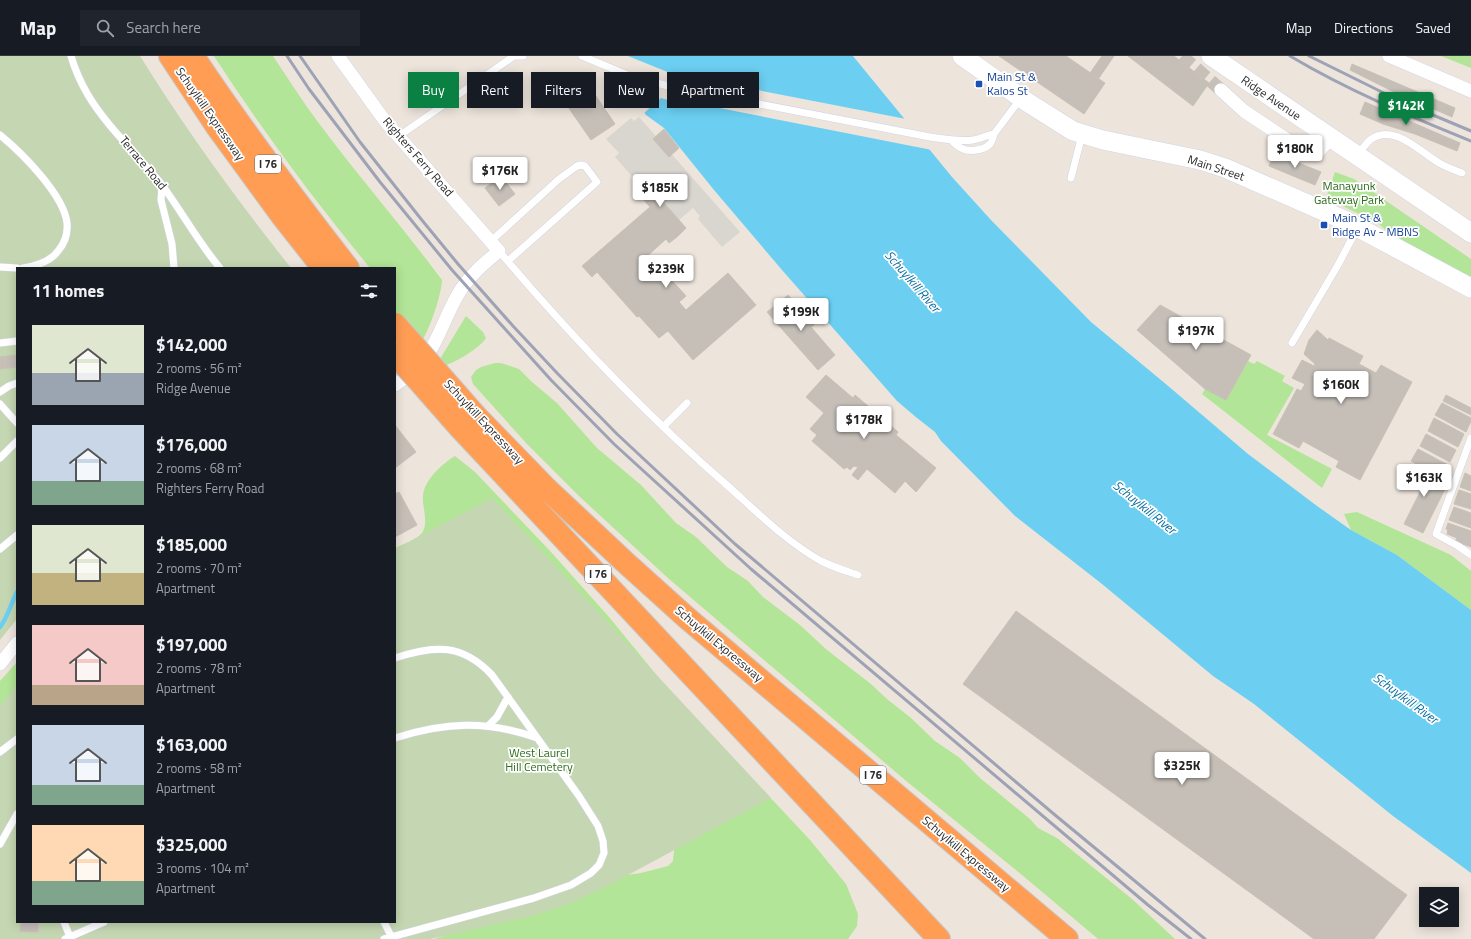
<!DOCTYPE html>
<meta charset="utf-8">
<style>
body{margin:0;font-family:"Titillium Web",sans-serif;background:#20242c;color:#f1f3f6;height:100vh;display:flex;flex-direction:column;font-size:15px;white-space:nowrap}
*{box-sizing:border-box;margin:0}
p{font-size:13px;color:#9ea1a6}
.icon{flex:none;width:22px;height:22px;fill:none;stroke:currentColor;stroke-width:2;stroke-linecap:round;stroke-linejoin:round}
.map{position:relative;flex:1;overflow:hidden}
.panel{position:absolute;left:16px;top:211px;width:380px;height:656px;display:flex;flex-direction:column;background:#171b24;border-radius:0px;box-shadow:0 2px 10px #0003}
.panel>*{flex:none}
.banner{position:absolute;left:408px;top:16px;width:380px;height:36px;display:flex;gap:8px}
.tools{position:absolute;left:1419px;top:831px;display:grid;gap:8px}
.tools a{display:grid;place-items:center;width:40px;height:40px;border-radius:0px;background:#171b24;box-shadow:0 2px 10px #0003;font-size:20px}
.price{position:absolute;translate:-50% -34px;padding:0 9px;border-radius:4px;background:#fff;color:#222;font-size:13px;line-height:26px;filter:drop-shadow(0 1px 2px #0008)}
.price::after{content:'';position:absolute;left:50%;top:24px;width:12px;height:9px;margin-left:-6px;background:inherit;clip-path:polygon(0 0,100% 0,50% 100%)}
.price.active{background:#0b8043;color:#fff}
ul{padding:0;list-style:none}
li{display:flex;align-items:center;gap:12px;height:100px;padding:0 16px}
li span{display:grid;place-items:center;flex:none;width:112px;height:80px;border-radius:0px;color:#555}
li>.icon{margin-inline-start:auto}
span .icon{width:48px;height:48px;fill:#fffc;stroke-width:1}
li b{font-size:17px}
h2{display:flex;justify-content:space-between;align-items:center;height:48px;padding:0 16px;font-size:17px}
.pill{padding:0 14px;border-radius:0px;background:#171b24;box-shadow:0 2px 10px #0003;font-size:14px;line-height:36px}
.pill.active{background:#0b8043;color:#fff}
header{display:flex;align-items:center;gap:24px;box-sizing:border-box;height:56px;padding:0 20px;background:#171b24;border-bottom:1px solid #363941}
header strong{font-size:19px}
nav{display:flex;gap:22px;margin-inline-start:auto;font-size:14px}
.search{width:280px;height:36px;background:#20242c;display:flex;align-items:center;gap:10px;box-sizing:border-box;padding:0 14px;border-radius:0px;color:#9ea1a6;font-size:15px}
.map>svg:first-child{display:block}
.green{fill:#b2e597}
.cemetery{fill:#c5d7b2}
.plaza{fill:#d9d5cf}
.water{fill:#6ccff2;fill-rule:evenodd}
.pier{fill:#ede5dc}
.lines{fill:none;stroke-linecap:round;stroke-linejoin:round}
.stream{stroke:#6ccff2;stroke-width:4.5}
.building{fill:#c5bfb8;stroke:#c8c1b5}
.street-tunnel{stroke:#c6c0b8;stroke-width:13;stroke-dasharray:13 6;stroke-linecap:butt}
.lane-casing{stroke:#d1d5e4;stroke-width:8}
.street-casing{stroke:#d1d5e4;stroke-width:14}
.secondary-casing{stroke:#d1d5e4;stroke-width:20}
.highway-casing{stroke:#c8c8c8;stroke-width:24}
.lane{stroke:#fff;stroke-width:7}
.street{stroke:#fff;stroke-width:13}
.secondary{stroke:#fff;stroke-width:19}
.highway{stroke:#ff9d55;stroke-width:22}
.rail{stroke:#9ea2b5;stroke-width:3}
.highway-bridge-casing{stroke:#c8c8c8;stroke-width:24;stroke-linecap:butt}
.highway-bridge{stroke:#ff9d55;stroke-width:22}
.transit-dot{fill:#1a4fb4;stroke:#fff;stroke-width:1.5}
.labels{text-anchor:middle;stroke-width:3.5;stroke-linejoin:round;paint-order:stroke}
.shield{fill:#fff;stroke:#6a6a6a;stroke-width:1}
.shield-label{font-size:11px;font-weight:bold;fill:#2a2a2a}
.transit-label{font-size:12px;fill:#164399;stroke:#fff;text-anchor:start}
.street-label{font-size:12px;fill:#2a2a2a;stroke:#fff}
.park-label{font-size:12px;fill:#2a6a18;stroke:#fff}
.water-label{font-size:13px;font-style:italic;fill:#0a6d9f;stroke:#fff}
</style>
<header>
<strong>Map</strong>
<div class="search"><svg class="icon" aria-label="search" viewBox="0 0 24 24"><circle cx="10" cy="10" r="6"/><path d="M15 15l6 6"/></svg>Search here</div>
<nav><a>Map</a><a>Directions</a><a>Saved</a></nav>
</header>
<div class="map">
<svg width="1471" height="883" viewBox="0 0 1471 883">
<rect width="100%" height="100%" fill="#ede5dc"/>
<path class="green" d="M 214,0 L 273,0 C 288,22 302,45 318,66 C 358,120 402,170 442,224 C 441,243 426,284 414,297 C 408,304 401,309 395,315 L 395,212 L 370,212 C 314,144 262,74 214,0 Z
M 1441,0 L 1471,0 L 1471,12 Z
M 1335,116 L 1354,123 L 1471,203 L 1471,221 L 1391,179 L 1378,167 L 1326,142 Z
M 466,260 L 483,276 L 486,282 C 480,292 456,306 444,310 L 440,303 Z
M 1248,305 L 1254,308 L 1257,305 L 1285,320 L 1282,325 L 1294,332 L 1267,379 L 1332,413 L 1322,432 L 1202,338 L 1205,333 L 1226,344 Z
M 495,307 L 501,307 L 519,313 L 532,326 L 557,347 L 597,392 L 641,429 L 676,467 L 696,481 L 727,511 L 748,525 L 763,541 L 800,569 L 827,594 L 871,628 L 887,643 L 911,662 L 935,685 L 960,702 L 980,722 L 1030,763 L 1038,772 L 1057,782 L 1132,843 L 1175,883 L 1098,883 L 1022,819 L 905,724 L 669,523 L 580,441 L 527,388 L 473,328 L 471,321 L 476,314 L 481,311 Z
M 455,400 L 475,416 L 551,496 L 609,561 L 672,638 L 782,754 L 810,784 L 846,828 L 858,858 L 857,870 L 848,883 L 434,883 L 513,856 L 598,823 L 641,817 L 668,810 L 673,805 L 675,786 L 395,569 L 395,492 C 403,488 416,484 422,477 C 429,467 422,451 423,440 C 424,424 442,408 455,400 Z
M 1357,456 L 1451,499 L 1471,515 L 1471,554 L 1397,499 L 1351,474 L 1344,458 Z
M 17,606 L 17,667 L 0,681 L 0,625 Z"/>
<path class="cemetery" d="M 0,0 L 140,0 C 186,74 237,144 291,212 L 17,212 L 17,563 L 0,584 Z
M 492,442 L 771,742 L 602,833 L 573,846 L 536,859 L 430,883 L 0,883 L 0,650 L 17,629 L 17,866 L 395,866 L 395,493 Z"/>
<path class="plaza" d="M 639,61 L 740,176 L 722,191 L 698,163 L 700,160 L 693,152 L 679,164 L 643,123 L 638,127 L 615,101 L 619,97 L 606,83 L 631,62 L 634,65 Z"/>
<path class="water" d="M 605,0 L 853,0 L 952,121 L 991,164 L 1091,266 L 1167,329 L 1248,398 L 1317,450 L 1351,474 L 1397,499 L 1471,554 L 1471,817 L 1393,760 L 1254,648 L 1213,620 L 1102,528 L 1015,460 L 941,385 L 935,376 L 917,362 L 897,345 L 782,214 L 714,134 L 664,72 L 646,59 ZM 673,18 L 696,45 L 692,48 L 669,22 ZM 788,41 L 810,66 L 806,69 L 784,44 Z"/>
<path class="pier" d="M 603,0 L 628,0 L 670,17 L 906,63 L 932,94 L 699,48 L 682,48 L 661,42 L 643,58 Z"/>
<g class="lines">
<path class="stream" d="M 680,44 L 695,35
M 0,571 C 8,561 11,547 17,536"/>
</g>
<path class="building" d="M 999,0 L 1066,0 L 1105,27 L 1084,58 Z
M 1102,0 L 1114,0 L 1099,22 L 1090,17 Z
M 1128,0 L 1174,0 L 1209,27 L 1193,50 Z
M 1352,8 L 1455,52 L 1452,61 L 1390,34 L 1350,14 Z
M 592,34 L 615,68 L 591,84 L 568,51 Z
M 1365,46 L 1460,87 L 1457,95 L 1415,78 L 1383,68 L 1360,58 Z
M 664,73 L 679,92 L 669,101 L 653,83 Z
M 1274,97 L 1321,116 L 1315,129 L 1269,110 Z
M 501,120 L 515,138 L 499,150 L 485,132 Z
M 643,123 L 686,172 L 677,181 L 633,132 Z
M 650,151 L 677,181 L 669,187 L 666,183 L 643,204 L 660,223 L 666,218 L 686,240 L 679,246 L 686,254 L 728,217 L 756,249 L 693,304 L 668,275 L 659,282 L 639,260 L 637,261 L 597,216 L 592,221 L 582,210 Z
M 788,239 L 814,269 L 811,271 L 835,299 L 818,314 L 767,256 Z
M 1160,249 L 1251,299 L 1226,344 L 1205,333 L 1137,274 Z
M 1317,274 L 1328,284 L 1329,282 L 1363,300 L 1359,308 L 1376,317 L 1381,309 L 1412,326 L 1360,424 L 1336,411 L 1339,405 L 1303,385 L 1299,392 L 1273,378 L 1297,333 L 1301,335 L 1305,328 L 1292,322 L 1302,304 L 1314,310 L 1315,308 L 1304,298 L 1309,284 Z
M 17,299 L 17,311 L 0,313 L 0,301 Z
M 826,319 L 853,342 L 855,339 L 868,350 L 866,353 L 887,372 L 890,369 L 898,376 L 896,379 L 936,412 L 916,436 L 905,425 L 895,437 L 867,413 L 858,424 L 852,419 L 858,411 L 854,410 L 850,414 L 847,411 L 844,413 L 812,385 L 817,379 L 810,373 L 824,357 L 806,341 Z
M 1446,339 L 1471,352 L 1471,359 L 1443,345 Z
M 1442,347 L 1471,362 L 1471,365 L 1466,376 L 1435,359 Z
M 1434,362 L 1464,378 L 1458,391 L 1428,375 Z
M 395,369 L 416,396 L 395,412 Z
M 1426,378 L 1456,394 L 1450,406 L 1420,390 Z
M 1418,393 L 1448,409 L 1441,422 L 1411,405 Z
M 1410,408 L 1448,427 L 1423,477 L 1404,468 L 1423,430 L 1404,421 Z
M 1465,417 L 1471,420 L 1471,435 L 1460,431 Z
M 1459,434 L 1471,438 L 1471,453 L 1454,448 Z
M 399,436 L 417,469 L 395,481 L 395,438 Z
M 1454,451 L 1471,457 L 1471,472 L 1449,464 Z
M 1448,467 L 1471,475 L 1471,491 L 1455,485 L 1457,482 L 1447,478 L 1448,474 L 1446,473 Z
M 1016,555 L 1407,839 L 1374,883 L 1314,883 L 963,628 Z
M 21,866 L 38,866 L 38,876 L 20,875 Z"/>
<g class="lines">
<path class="street-tunnel" d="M 1182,0 L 1221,34"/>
<g class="lane-casing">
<path id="lane" d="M 71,0 C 75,14 81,27 88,39 C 107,71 139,100 162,129 C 182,156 198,186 220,212
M 514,0 L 523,0
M 582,0 L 630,20 L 672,31 L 930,81 C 944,83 958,86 973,84 C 980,83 987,79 994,78
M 0,79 C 22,97 64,139 67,167 C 68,178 65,187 58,195 C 50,206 36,210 23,212
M 399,80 L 514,0
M 951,84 C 954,87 957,90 961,92 C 968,96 982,95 989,89 C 992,87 993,82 994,78 L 1021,42
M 1358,99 C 1362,94 1365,88 1370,84 C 1393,66 1420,96 1439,107 C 1446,111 1454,114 1462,117
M 1071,122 L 1082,79
M 162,129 L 161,144 L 172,188 L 174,212
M 491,185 L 559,123 L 577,110 L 581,109 L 585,110 L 597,126 L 508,205
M 499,195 C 570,279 646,359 729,431 C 758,457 787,486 821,505 C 833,511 846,515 858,519
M 0,211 L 17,212
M 0,287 L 17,285
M 1292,287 L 1338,209 L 1358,171
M 0,336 L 9,330 L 17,327
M 0,348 L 17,367
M 663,371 L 687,347
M 1471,382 L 1436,478 L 1458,490 L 1471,499
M 0,402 L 17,385
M 0,493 L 17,479
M 488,670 L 497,661 L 508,641
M 395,682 C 445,666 487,664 537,682
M 0,696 L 17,683
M 0,788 L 17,758
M 64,866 L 70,881
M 384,866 L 391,880
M 65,883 L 104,866
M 384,883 L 534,842 L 571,829 L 591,817 L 599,809 L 604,797 L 603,785 L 598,770 L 579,740 L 492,619 C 462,587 434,589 395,602"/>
</g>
<g class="street-casing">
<path id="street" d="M 338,0 L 385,65 L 499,195 C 486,206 472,217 462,232 C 448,252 442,277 428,298 C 420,310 407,321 395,329
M 1389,0 L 1471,35
M 1221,34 L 1244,55 L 1307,97 L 1316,98 L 1331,82
M 0,608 L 17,587"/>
</g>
<g class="secondary-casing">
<path id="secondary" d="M 962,0 L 1027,46 L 1073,75 L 1103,84 L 1200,104 L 1225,112 L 1344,164 L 1471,232
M 1211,0 L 1471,177"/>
</g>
<g class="highway-casing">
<path id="highway" d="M 170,0 L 217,71 L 282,160 L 323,212
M 193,0 C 242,73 294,143 348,212
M 476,360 L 547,433 L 626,507 L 687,562 L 1067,883
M 461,373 L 939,883"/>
</g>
<use href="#lane" class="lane"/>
<use href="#street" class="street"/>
<use href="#secondary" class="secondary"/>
<use href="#highway" class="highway"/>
<path class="rail" d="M 287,0 L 309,33 L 380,126 L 452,214 L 551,324 L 614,388 L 751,513 L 1148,849 L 1191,883
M 300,0 L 360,86 L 421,163 L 458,208 L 513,270 L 557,317 L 617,378 L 735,488 L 1055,759 L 1205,883
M 1290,0 C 1347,34 1409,60 1471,85
M 1309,0 L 1402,46 L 1471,75"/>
<g class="highway-bridge-casing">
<path id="highway-bridge" d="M 395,268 L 476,360
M 395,298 L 461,373"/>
</g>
<use href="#highway-bridge" class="highway-bridge"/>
</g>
<g class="transit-dot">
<rect x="975" y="24" width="8" height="8" rx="2"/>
<rect x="1320" y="165" width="8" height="8" rx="2"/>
</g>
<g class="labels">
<g class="shield">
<rect x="255" y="99" width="26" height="18" rx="3"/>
<rect x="585" y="509" width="26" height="18" rx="3"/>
<rect x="860" y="710" width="26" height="18" rx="3"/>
</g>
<g class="shield-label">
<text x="268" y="112">I 76</text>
<text x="598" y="522">I 76</text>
<text x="873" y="723">I 76</text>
</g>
<g class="transit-label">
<text x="987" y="25">Main St &amp;<tspan x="987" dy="14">Kalos St</tspan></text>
<text x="1332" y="166">Main St &amp;<tspan x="1332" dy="14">Ridge Av - MBNS</tspan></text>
</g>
<g class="street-label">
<text transform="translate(1271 42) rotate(34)" y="4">Ridge Avenue</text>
<text transform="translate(210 58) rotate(55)" y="4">Schuylkill Expressway</text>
<text transform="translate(418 101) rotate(49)" y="4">Righters Ferry Road</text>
<text transform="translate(143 107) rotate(50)" y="4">Terrace Road</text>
<text transform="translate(1216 112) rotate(18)" y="4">Main Street</text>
<text transform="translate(484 366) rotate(47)" y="4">Schuylkill Expressway</text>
<text transform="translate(719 588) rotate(40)" y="4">Schuylkill Expressway</text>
<text transform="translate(966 798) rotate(40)" y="4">Schuylkill Expressway</text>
</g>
<g class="park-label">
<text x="1349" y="134">Manayunk<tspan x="1349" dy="14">Gateway Park</tspan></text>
<text x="539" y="701">West Laurel<tspan x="539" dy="14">Hill Cemetery</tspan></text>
</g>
<g class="water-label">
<text transform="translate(913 225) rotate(49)" y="5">Schuylkill River</text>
<text transform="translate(1145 451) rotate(39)" y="5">Schuylkill River</text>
<text transform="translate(1406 642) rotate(36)" y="5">Schuylkill River</text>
</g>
</g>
</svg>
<div class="tools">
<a><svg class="icon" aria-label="layers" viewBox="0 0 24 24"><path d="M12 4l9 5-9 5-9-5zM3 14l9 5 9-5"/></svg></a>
</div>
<b class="price active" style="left:1406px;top:70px">$142K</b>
<b class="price" style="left:1295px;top:113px">$180K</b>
<b class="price" style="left:500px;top:135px">$176K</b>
<b class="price" style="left:660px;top:152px">$185K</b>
<b class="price" style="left:666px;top:233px">$239K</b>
<b class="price" style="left:801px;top:276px">$199K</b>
<b class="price" style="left:1196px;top:295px">$197K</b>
<b class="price" style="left:1341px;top:349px">$160K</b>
<b class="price" style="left:864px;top:384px">$178K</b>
<b class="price" style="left:1424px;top:442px">$163K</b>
<b class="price" style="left:1182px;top:730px">$325K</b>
<div class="banner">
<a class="pill active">Buy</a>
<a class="pill">Rent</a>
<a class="pill">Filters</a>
<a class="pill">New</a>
<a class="pill">Apartment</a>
</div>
<section class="panel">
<h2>11 homes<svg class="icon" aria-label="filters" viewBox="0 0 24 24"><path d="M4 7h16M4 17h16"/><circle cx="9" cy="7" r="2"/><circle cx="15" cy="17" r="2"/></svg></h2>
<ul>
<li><span style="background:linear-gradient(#dfe7d0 60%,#9aa5b1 0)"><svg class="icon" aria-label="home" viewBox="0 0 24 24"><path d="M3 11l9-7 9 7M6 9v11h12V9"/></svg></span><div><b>$142,000</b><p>2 rooms · 56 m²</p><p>Ridge Avenue</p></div></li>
<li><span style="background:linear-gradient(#c9d6e8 70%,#7fa58c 0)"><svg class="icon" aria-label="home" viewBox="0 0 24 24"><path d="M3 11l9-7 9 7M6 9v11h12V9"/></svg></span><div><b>$176,000</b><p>2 rooms · 68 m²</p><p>Righters Ferry Road</p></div></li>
<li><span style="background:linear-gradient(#dfe7d0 60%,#c2b280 0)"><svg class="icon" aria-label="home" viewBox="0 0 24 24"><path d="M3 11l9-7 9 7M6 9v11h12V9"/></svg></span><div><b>$185,000</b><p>2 rooms · 70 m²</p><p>Apartment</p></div></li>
<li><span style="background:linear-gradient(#f6c9c9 75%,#b9a48a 0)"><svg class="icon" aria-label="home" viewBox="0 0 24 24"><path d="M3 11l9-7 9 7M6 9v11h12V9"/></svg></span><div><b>$197,000</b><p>2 rooms · 78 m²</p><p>Apartment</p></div></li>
<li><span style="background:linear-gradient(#c9d6e8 75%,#7fa58c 0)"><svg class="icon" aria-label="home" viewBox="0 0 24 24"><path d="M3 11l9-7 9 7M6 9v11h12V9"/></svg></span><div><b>$163,000</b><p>2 rooms · 58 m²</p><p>Apartment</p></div></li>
<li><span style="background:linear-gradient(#ffd9b3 70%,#7fa58c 0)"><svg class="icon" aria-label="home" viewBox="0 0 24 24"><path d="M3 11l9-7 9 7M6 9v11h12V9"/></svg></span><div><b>$325,000</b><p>3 rooms · 104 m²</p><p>Apartment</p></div></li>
</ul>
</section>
</div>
